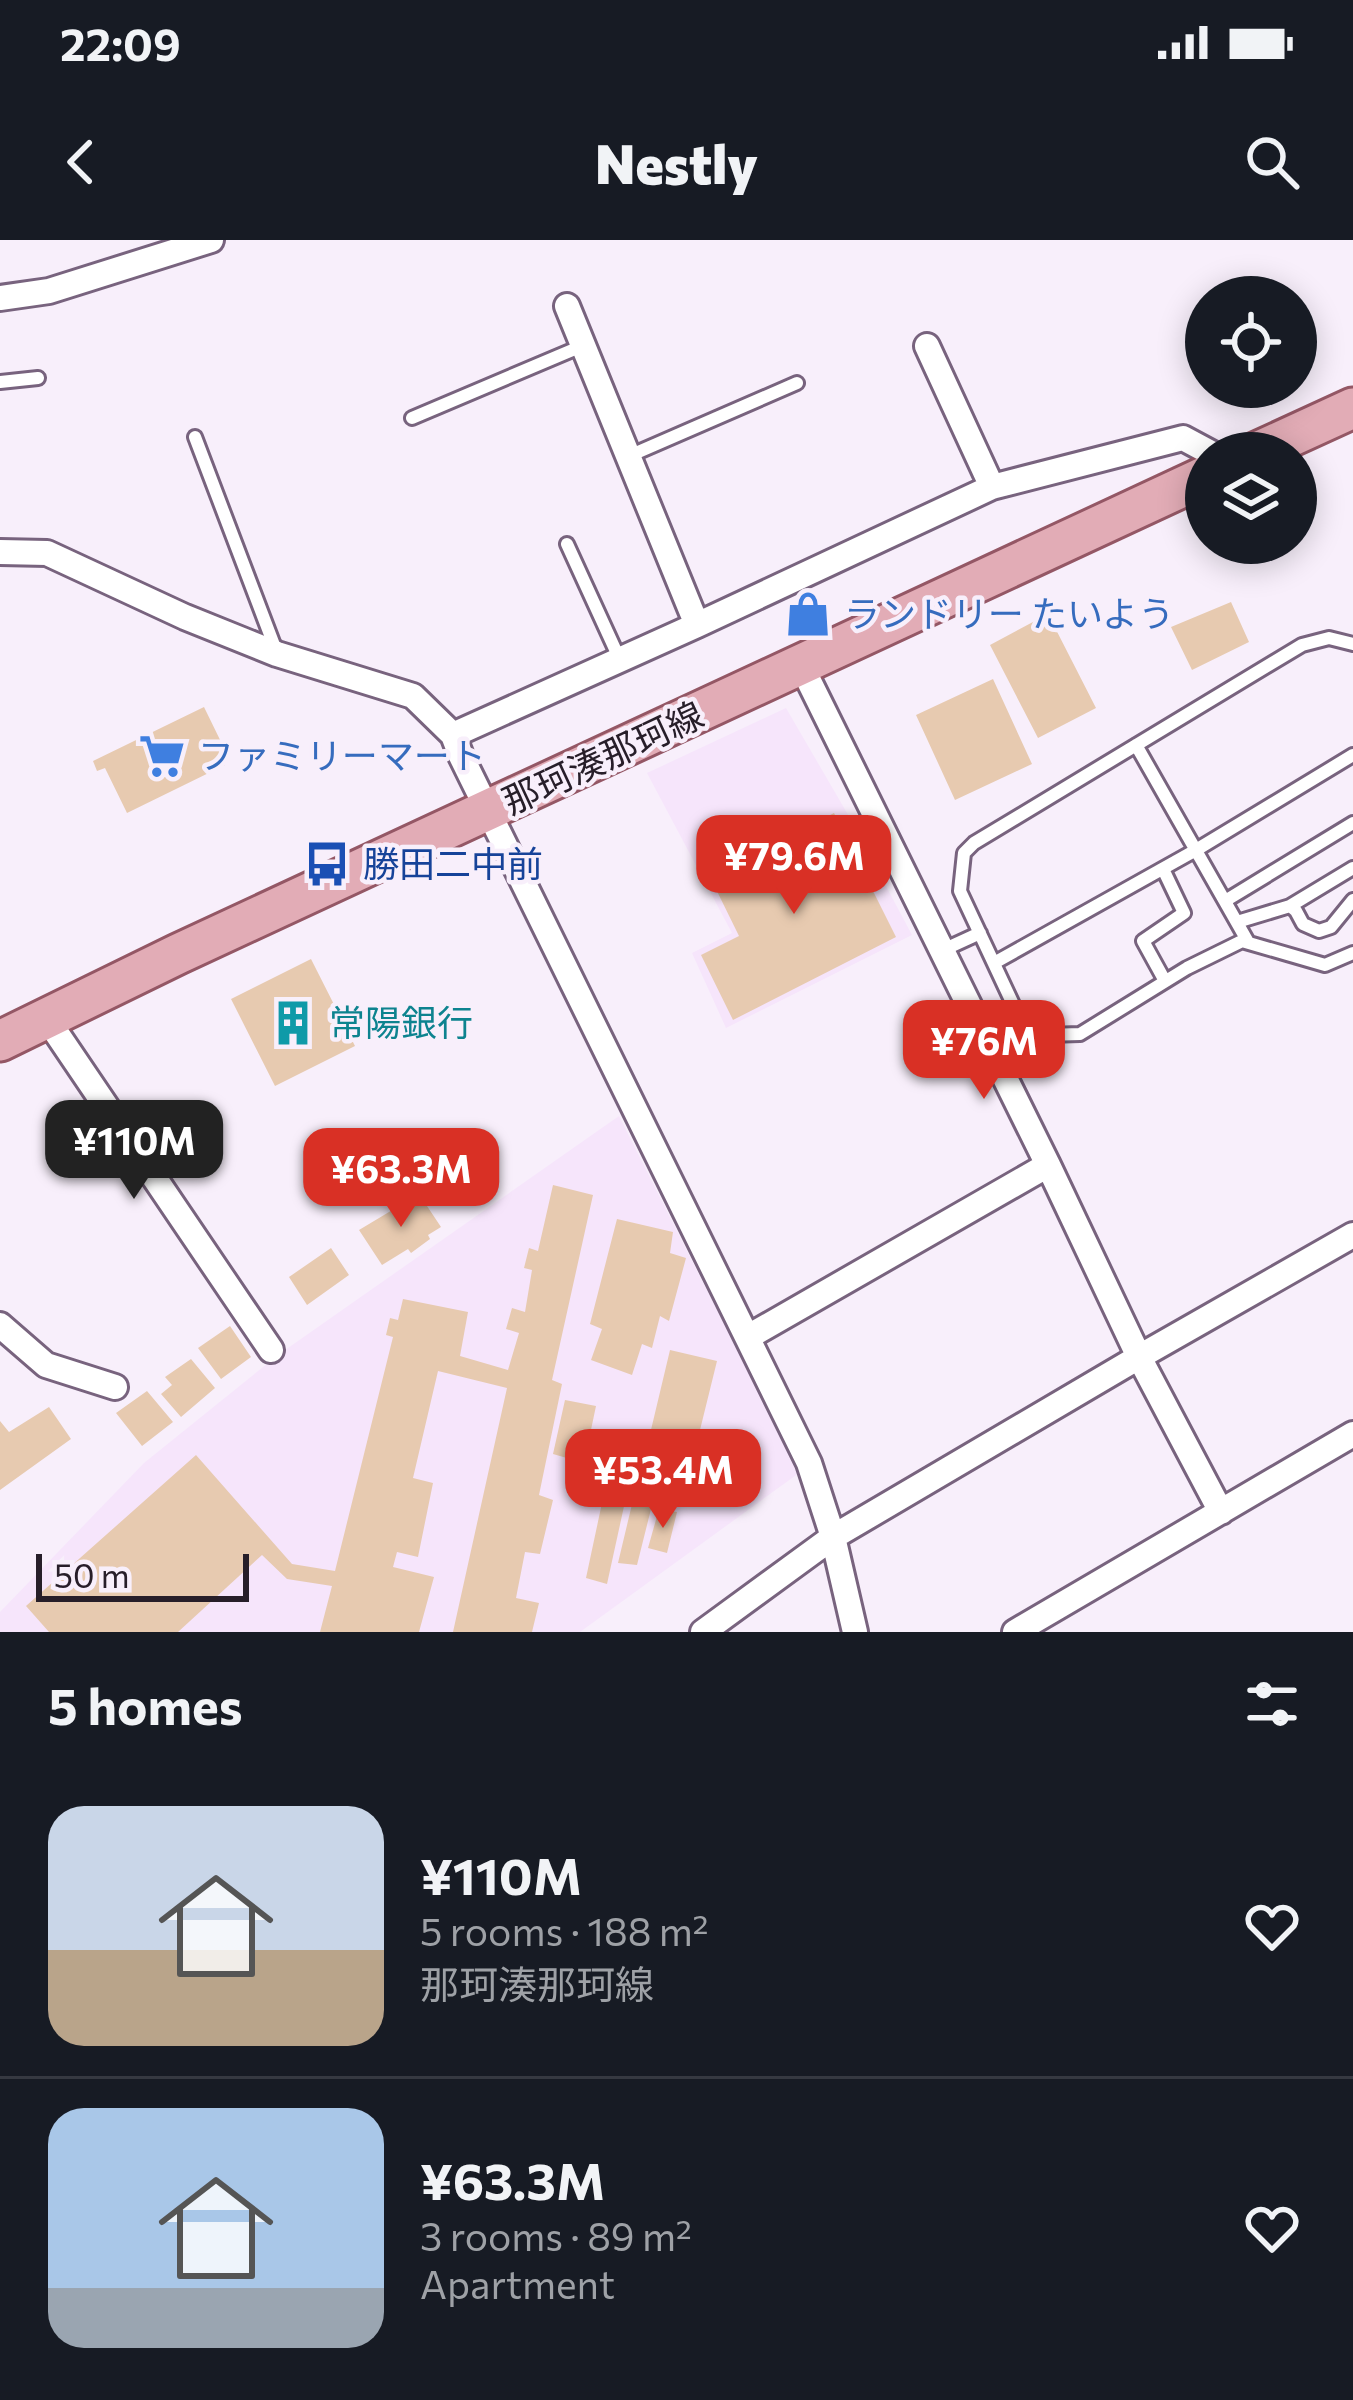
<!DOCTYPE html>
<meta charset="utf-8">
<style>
body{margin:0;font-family:Commissioner,"Noto Sans JP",sans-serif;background:#242831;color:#f1f3f6;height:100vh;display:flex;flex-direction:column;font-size:45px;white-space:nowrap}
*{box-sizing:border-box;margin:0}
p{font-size:39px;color:#9ea1a6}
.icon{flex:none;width:66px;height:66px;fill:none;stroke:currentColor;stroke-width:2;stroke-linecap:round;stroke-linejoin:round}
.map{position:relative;height:1392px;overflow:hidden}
.sheet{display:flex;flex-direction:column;background:#171b24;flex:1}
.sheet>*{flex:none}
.fabs{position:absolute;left:1185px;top:36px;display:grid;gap:24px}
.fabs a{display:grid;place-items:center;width:132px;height:132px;border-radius:50%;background:#171b24;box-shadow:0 6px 30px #0003;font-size:60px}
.scale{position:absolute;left:36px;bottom:30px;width:213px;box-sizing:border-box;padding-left:12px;border:6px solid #271e29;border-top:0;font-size:33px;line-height:42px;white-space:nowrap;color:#271e29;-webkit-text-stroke:9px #f8effb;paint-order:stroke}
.price{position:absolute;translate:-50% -102px;padding:0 27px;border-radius:24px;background:#d93025;color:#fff;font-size:39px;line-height:78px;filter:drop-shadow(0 3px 6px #0008)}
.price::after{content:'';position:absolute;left:50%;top:72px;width:36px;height:27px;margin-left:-18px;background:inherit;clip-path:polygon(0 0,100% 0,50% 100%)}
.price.on{background:#222;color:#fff}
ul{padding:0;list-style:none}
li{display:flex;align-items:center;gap:36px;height:300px;padding:0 48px}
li+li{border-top:3px solid #363941}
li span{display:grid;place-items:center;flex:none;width:336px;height:240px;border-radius:36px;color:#555}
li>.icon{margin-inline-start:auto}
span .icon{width:144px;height:144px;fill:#fffc;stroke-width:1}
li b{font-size:51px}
h2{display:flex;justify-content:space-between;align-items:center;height:144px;padding:0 48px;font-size:51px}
.status{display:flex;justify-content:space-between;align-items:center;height:84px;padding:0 60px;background:#171b24;direction:ltr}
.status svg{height:33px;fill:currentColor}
header{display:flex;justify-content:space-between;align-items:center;height:156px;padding:0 48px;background:#171b24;font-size:54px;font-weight:800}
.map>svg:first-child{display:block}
.built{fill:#f6e5fb}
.building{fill:#e7cab0}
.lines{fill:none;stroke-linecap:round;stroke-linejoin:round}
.service-casing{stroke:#78637e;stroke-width:18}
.minor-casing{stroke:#78637e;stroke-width:30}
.primary-casing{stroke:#945765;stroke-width:45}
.service{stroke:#fff;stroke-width:12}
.minor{stroke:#fff;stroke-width:24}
.primary{stroke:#e2acb6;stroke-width:39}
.labels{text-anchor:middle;stroke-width:9;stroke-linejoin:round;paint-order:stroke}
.shop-label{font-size:36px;fill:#366cbe;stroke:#f8effb;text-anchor:start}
.street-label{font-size:36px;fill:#271e29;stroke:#f8effb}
.transit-label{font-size:36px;fill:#164399;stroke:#f8effb;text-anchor:start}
.culture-label{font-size:36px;fill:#0d838f;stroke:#f8effb;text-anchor:start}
</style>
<div class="status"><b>22:09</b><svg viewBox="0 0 49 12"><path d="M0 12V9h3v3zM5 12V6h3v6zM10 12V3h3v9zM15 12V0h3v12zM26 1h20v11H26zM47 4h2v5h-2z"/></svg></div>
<header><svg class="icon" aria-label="back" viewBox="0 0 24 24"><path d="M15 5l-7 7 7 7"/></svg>Nestly<svg class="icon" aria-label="search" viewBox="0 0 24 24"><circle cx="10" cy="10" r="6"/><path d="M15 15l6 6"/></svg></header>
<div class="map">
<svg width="1353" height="1392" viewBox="0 0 1353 1392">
<rect width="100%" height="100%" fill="#f8effb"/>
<path class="built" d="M 786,468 L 847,573 L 912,695 L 726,788 L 692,713 L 732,693 L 647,533 Z
M 619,876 L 799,1233 L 580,1392 L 0,1392 L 0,1372 L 144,1223 L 278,1115 Z"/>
<path class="building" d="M 1231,362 L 1249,402 L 1192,430 L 1171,387 Z
M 1048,374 L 1096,468 L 1038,498 L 990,405 Z
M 993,439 L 1032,524 L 955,560 L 916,475 Z
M 204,467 L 224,508 L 219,511 L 225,525 L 127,573 L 105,528 L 97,531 L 93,521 Z
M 834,573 L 896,697 L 733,780 L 701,715 L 739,696 L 710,637 Z
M 311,719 L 355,806 L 275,846 L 231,759 Z
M 553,945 L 593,955 L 552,1140 L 562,1144 L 539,1255 L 553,1260 L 540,1314 L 525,1312 L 516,1358 L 539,1363 L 532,1392 L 453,1392 L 507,1148 L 438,1131 L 413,1238 L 433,1243 L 418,1317 L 397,1312 L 393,1327 L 434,1337 L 419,1392 L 320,1392 L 332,1346 L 287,1339 L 262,1315 L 178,1392 L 49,1392 L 26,1366 L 196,1215 L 292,1324 L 335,1331 L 393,1097 L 386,1095 L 390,1078 L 398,1080 L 403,1059 L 468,1072 L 460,1116 L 508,1130 L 519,1093 L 506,1089 L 512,1068 L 525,1072 L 532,1030 L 524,1028 L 529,1008 L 538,1011 Z
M 419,954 L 441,987 L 428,995 L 430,999 L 411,1013 L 408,1009 L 382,1025 L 359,990 Z
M 617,979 L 673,992 L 670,1013 L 686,1018 L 669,1081 L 660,1076 L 652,1108 L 642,1104 L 632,1135 L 591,1120 L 602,1089 L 590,1084 Z
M 331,1008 L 349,1035 L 307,1065 L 289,1037 Z
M 230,1086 L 251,1117 L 221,1139 L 198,1108 Z
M 670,1110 L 717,1121 L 681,1267 L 635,1257 Z
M 191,1119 L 215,1148 L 181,1177 L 161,1154 L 172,1145 L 165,1137 Z
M 147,1151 L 173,1182 L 142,1206 L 116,1173 Z
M 565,1160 L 596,1166 L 584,1223 L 553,1214 Z
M 49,1167 L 71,1199 L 0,1250 L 0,1181 L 9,1192 Z
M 606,1244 L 628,1248 L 607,1344 L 586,1338 Z
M 633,1260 L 652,1265 L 637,1325 L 618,1323 Z
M 659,1269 L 677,1272 L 667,1313 L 648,1308 Z"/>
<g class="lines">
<g class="service-casing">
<path id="service" d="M 0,142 L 38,138
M 412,178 L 582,106
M 195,197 L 277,413
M 629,216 L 797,143
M 567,304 L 620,420
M 1353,404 L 1329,398 L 1302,405 L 974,603 L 964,613 L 960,651 L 1018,775 L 1047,795 L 1080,794 L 1187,728 L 1242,701 L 1325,725 L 1353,713
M 1136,505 L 1248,702
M 1163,629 L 1184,673 L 1143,701 L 1165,741
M 1225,661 L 1353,583
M 1290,666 L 1353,628
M 1237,682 L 1290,666 L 1296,671 L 1303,684 L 1319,691 L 1331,687 L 1353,660
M 943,710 L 980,693
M 994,723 L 1196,610 L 1353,515"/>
</g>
<g class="minor-casing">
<path id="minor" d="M 0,58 L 49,51 L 211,0
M 567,66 L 697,385
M 927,106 L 992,247
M 0,312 L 47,313 L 185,377 L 277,414 L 413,456 L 453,495 L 461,516 L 809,1223 L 833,1297 L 855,1392
M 801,425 L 1048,925 L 1139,1117 L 1221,1272
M 453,495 L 697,385 L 992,247 L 1183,198 L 1211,213
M 47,779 L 271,1110
M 0,1085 L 46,1125 L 115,1147
M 748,1097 L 1048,925
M 703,1392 L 833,1297 L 1139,1117 L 1353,995
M 1015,1392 L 1353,1194"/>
</g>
<g class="primary-casing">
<path id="primary" d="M 1255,213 L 1353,168
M 0,801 L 178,714 L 1206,236"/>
</g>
<use href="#service" class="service"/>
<use href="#minor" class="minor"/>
<use href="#primary" class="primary"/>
</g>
<defs>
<g id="shop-bare" transform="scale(3.6)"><path d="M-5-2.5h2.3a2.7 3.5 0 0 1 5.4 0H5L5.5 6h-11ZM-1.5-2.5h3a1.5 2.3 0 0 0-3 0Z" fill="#3f7fe0" stroke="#f8effb" stroke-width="2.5" paint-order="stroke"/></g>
<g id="supermarket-bare" transform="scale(3.6)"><path d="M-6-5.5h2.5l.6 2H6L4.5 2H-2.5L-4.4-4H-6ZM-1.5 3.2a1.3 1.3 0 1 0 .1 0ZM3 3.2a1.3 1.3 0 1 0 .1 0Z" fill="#3f7fe0" stroke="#f8effb" stroke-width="2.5" paint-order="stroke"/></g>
<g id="bus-bare" transform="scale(3.6)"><path d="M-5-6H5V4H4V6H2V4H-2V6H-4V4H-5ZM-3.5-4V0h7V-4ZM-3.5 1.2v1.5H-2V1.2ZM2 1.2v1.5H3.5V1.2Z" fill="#1a4fb4" stroke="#f8effb" stroke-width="2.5" paint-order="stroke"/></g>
<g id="building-bare" transform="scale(3.6)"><path d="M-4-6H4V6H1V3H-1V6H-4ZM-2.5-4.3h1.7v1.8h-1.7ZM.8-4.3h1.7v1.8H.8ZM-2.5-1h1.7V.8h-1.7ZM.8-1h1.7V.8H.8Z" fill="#0f9aa8" stroke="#f8effb" stroke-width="2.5" paint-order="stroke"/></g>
</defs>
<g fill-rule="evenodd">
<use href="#shop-bare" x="808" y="374"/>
<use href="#supermarket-bare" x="162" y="516"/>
<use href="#bus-bare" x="327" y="624"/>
<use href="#building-bare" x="293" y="783"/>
</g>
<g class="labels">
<g class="shop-label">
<text x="844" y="387">ランドリー たいよう</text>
<text x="198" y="529">ファミリーマート</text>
</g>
<g class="street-label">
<text transform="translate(603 518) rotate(-25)" y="13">那珂湊那珂線</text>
</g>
<g class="transit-label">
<text x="363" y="637">勝田二中前</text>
</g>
<g class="culture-label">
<text x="329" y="796">常陽銀行</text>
</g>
</g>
</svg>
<div class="fabs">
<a><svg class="icon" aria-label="locate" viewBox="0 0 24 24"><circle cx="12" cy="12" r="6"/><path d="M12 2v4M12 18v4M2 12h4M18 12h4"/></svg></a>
<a><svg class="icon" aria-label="layers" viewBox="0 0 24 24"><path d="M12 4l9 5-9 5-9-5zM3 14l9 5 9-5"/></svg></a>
</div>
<div class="scale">50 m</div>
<b class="price" style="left:794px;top:677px">¥79.6M</b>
<b class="price" style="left:984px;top:862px">¥76M</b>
<b class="price on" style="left:134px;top:962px">¥110M</b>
<b class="price" style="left:401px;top:990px">¥63.3M</b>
<b class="price" style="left:663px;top:1291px">¥53.4M</b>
</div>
<section class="sheet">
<h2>5 homes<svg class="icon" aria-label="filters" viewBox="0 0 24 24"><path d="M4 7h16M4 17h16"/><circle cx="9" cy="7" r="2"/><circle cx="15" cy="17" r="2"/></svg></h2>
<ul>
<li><span style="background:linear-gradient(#c9d6e8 60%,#b9a48a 0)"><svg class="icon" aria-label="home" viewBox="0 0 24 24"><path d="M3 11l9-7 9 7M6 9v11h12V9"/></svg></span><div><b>¥110M</b><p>5 rooms · 188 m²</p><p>那珂湊那珂線</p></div><svg class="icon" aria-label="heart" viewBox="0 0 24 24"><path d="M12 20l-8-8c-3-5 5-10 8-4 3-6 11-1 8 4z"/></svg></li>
<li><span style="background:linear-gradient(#a9c7e8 75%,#9aa5b1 0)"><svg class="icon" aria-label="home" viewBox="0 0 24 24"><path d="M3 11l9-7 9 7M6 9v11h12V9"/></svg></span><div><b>¥63.3M</b><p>3 rooms · 89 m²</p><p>Apartment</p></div><svg class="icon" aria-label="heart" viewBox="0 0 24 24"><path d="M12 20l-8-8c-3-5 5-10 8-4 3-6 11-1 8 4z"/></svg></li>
</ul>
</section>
